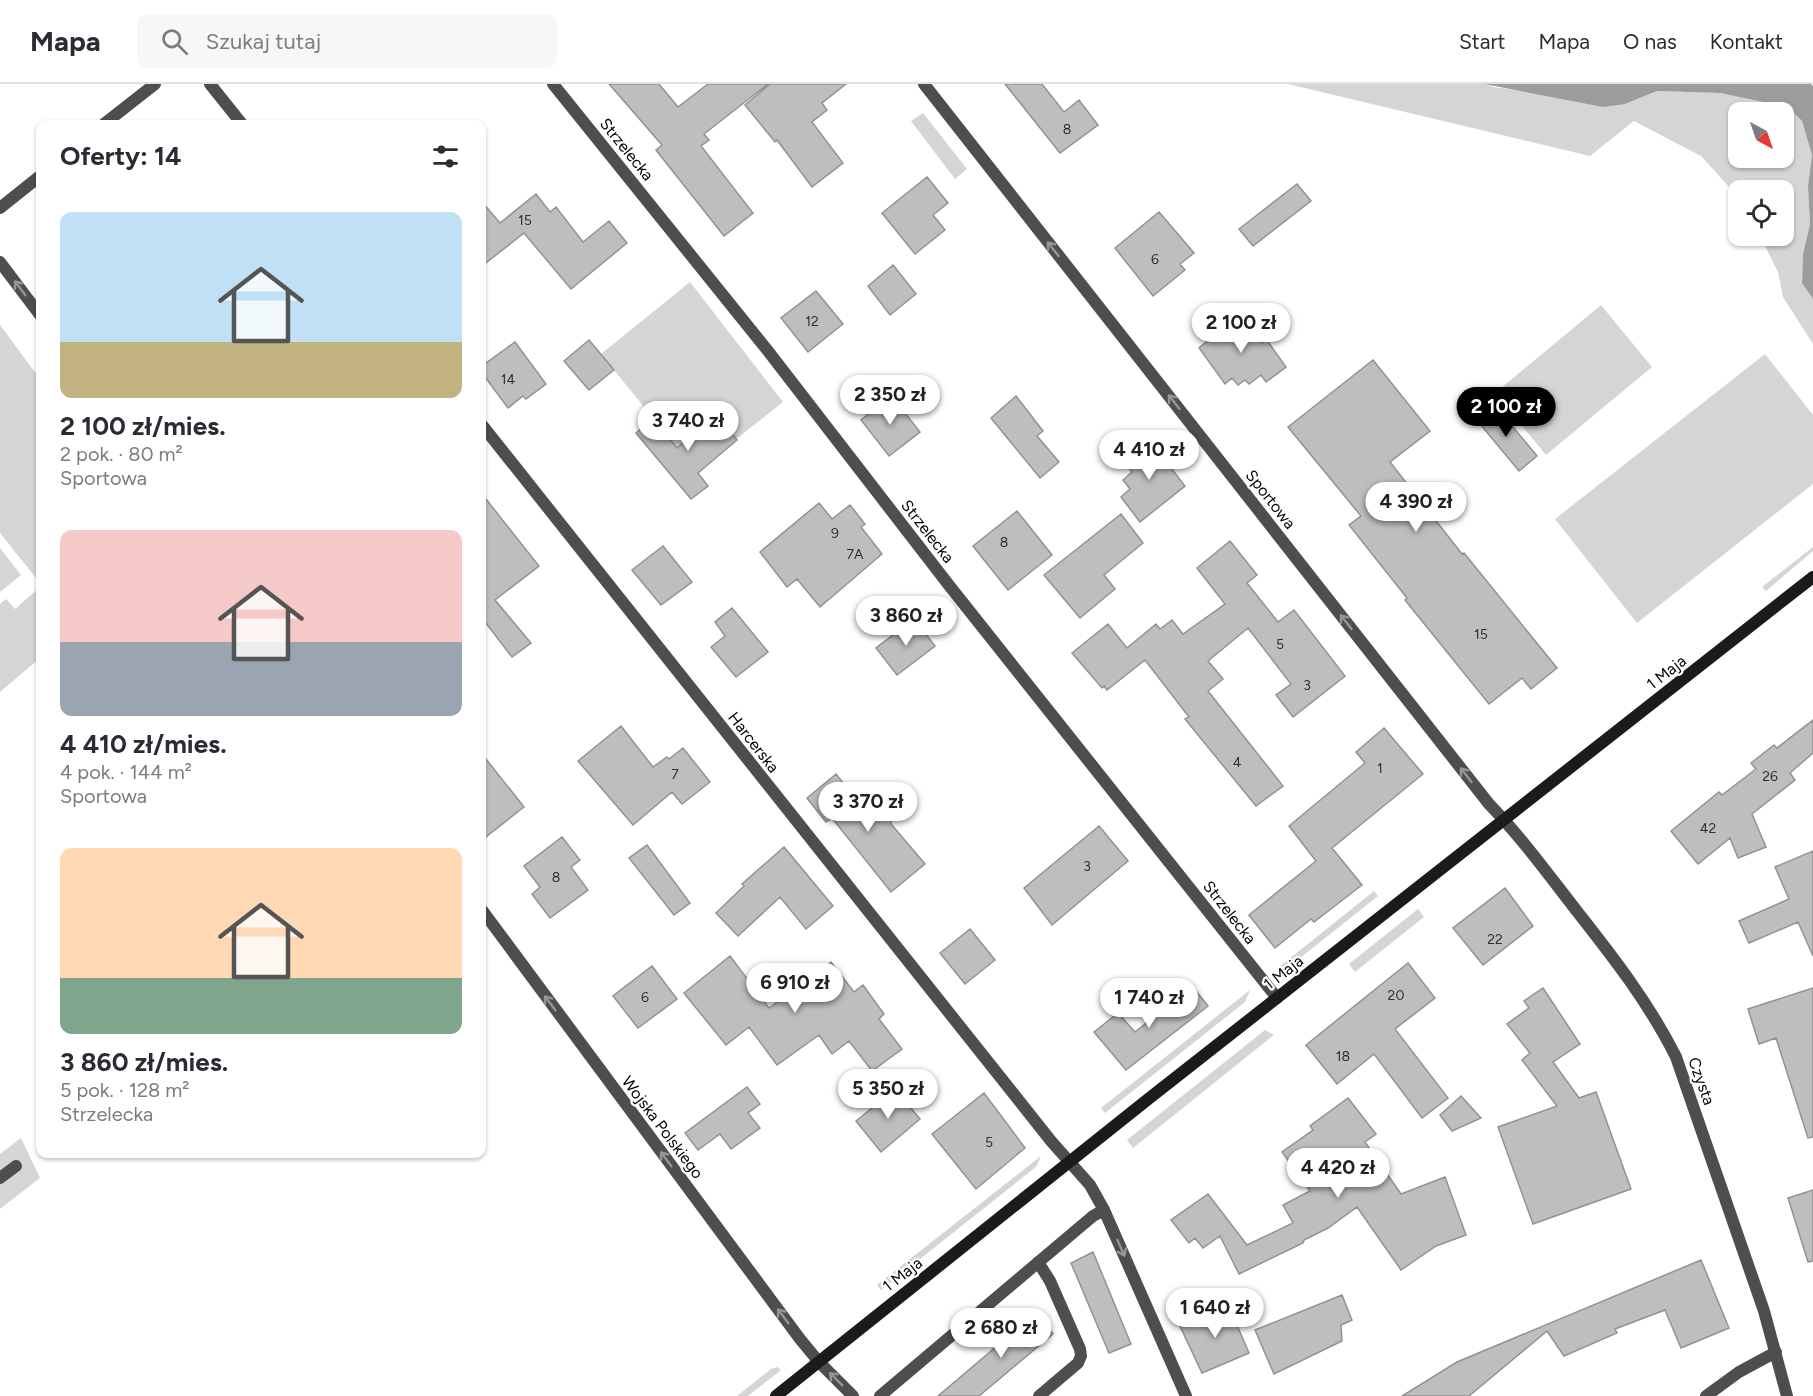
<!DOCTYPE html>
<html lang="pl">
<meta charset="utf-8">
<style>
body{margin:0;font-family:Figtree,sans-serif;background:#f7f7f7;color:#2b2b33;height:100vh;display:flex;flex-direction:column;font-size:22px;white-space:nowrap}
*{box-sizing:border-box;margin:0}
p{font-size:20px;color:#7c7c81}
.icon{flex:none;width:33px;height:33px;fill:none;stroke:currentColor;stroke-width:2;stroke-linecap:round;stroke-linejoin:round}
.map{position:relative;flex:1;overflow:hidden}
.panel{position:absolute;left:36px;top:36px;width:450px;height:1038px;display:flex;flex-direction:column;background:#fff;border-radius:12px;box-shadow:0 2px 4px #0004}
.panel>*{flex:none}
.needle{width:39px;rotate:140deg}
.fabs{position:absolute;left:1728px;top:18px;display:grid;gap:12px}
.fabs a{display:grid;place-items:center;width:66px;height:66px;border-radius:12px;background:#fff;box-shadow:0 2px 4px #0004;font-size:30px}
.price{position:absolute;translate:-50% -51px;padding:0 14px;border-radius:21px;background:#fff;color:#222;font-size:20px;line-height:39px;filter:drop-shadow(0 2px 3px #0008)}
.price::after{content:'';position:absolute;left:50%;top:36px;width:18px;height:14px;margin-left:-9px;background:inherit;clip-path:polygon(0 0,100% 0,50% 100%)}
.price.on{background:#000;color:#fff}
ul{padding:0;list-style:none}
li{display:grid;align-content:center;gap:12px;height:318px;padding:0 24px}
li span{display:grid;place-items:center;height:186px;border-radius:12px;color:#555}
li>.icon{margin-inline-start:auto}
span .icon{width:108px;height:108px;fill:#fffc;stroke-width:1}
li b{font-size:26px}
h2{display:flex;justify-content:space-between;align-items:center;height:72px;padding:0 24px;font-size:26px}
header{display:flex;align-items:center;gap:36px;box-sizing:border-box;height:84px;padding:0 30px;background:#fff;border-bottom:2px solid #e1e1e2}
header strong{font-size:28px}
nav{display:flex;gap:33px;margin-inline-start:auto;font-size:21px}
.search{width:420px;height:54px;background:#f7f7f7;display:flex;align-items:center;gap:15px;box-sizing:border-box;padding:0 21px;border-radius:12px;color:#7c7c81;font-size:22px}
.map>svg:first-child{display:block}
.green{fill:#d5d5d5;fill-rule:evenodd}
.water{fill:#9c9c9c}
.building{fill:#bebebe;stroke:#929292;stroke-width:1.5}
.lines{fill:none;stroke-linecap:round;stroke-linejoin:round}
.lane{stroke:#4e4e4e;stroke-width:12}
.street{stroke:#4e4e4e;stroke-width:12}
.secondary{stroke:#1b1b1b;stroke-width:12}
.oneway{stroke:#959595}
.labels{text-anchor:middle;stroke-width:4.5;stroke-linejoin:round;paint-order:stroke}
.number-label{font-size:14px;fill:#303030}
.street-label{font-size:16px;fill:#000;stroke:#fff}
</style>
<header>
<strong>Mapa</strong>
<div class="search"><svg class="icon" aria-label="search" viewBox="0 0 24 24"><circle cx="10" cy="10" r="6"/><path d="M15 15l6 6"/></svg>Szukaj tutaj</div>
<nav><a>Start</a><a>Mapa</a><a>O nas</a><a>Kontakt</a></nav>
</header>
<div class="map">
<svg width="1813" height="1312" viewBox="0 0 1813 1312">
<rect width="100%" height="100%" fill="#fff"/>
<path class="green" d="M 1288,0 L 1484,0 L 1494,3 L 1625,20 L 1657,7 L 1720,9 L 1782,22 L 1793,28 L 1802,37 L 1812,71 L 1808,102 L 1810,140 L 1803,170 L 1802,199 L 1813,215 L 1813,260 L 1783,213 L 1778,188 L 1760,152 L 1784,152 L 1784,106 L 1738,106 L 1738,116 L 1731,105 L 1701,72 L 1634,37 L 1590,72 ZM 1738,28 L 1784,28 L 1784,74 L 1738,74 Z
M 923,29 L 967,85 L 955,95 L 911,37 Z
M 690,198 L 783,318 L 696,387 L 601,270 Z
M 1601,221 L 1652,283 L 1546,371 L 1495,309 Z
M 0,241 L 40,295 L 40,499 L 0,449 Z
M 1765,270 L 1813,331 L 1813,400 L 1637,539 L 1555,435 Z
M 1813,463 L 1813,467 L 1766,507 L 1762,503 Z
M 0,464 L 21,491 L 0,508 Z
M 40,503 L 40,574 L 0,608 L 0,520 L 6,515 L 15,525 Z
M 1374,807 L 1378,812 L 1290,882 L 1279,883 Z
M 1418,825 L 1424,833 L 1355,888 L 1349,880 Z
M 1250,906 L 1245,918 L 1105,1029 L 1101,1024 Z
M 1265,946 L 1274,951 L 1133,1064 L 1127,1056 Z
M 21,1054 L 40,1094 L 0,1125 L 0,1070 Z
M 1041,1072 L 1036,1083 L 881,1206 L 877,1201 Z
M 777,1283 L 781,1286 L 748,1312 L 737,1312 L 771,1285 Z"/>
<path class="water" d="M 1484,0 L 1811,0 L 1813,2 L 1813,215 L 1802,199 L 1803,170 L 1810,140 L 1808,102 L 1812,71 L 1802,37 L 1793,28 L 1782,22 L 1720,9 L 1657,7 L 1625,20 L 1603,23 Z"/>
<path class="building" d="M 609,0 L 659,0 L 678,23 L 708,0 L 768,0 L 704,50 L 709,56 L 701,62 L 753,129 L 724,152 L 656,66 L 662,61 Z
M 770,0 L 846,0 L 822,19 L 827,26 L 812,38 L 843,79 L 812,103 L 777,56 L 775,58 L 745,21 Z
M 1005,0 L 1042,0 L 1064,28 L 1079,16 L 1098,41 L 1060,69 Z
M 927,93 L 948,119 L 933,131 L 945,146 L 915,170 L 882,129 Z
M 1297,100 L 1311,117 L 1253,162 L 1239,145 Z
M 536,110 L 550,128 L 556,123 L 583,158 L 609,137 L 627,159 L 571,205 L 524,149 L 482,182 L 482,118 L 500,139 Z
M 1159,128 L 1194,169 L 1180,180 L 1185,186 L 1153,212 L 1115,164 Z
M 893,181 L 916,210 L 890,231 L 868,202 Z
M 816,207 L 843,240 L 808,268 L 781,234 Z
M 1239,231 L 1262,259 L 1266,255 L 1286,283 L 1266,298 L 1261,291 L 1249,300 L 1245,296 L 1238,301 L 1232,294 L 1225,300 L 1199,264 Z
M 589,256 L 614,286 L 589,306 L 564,277 Z
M 515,258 L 546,300 L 526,315 L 523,312 L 508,324 L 482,289 L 482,282 Z
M 1373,276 L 1430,347 L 1390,378 L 1462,470 L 1464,469 L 1557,584 L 1531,605 L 1522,594 L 1489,620 L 1405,516 L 1407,514 L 1349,441 L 1361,432 L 1288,343 Z
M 892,312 L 920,348 L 889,372 L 861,336 Z
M 1016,312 L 1043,347 L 1037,352 L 1059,378 L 1040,394 L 991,334 Z
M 1494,320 L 1537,372 L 1519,387 L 1476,335 Z
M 716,331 L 737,356 L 698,389 L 708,402 L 691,415 L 636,349 L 653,335 L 677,364 Z
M 1146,356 L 1155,369 L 1158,367 L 1185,402 L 1140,438 L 1121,413 L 1130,405 L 1123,396 L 1132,388 L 1122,376 Z
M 482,410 L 539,482 L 495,516 L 531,559 L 512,573 L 482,534 Z
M 819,419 L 832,435 L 850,421 L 865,440 L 861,443 L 882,470 L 820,523 L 797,495 L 787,503 L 760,468 Z
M 1017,427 L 1052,471 L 1008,506 L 973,462 Z
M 1121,430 L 1143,459 L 1104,491 L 1115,505 L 1080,534 L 1044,491 Z
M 1230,457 L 1257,491 L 1247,499 L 1278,538 L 1294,526 L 1345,592 L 1293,633 L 1276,611 L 1291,600 L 1248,544 L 1208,577 L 1223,595 L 1208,607 L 1283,702 L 1256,722 L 1185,635 L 1189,633 L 1145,576 L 1107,606 L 1104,602 L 1102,604 L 1072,569 L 1108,540 L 1127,564 L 1156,540 L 1160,545 L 1172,536 L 1183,550 L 1225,520 L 1197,484 Z
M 663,462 L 692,498 L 661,521 L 632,486 Z
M 732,524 L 768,568 L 736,593 L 711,563 L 725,552 L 715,538 Z
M 914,535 L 935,562 L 897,591 L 876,564 Z
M 1813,636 L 1813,669 L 1790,689 L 1795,696 L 1752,730 L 1766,763 L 1738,774 L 1730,754 L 1698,780 L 1671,747 L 1719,708 L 1722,711 L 1756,685 L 1751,679 L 1774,661 L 1777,664 Z
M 621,642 L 653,683 L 667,673 L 669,675 L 683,664 L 710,698 L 682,720 L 672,708 L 633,741 L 578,677 Z
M 1384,644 L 1423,690 L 1332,764 L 1362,801 L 1314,838 L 1311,835 L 1275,864 L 1249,831 L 1316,777 L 1289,742 L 1365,679 L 1356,668 Z
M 482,670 L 524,723 L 482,756 Z
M 836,690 L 866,728 L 891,720 L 891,740 L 925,780 L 891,808 L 832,734 L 826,738 L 807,714 Z
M 1099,742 L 1128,777 L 1052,841 L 1024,804 Z
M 562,753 L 580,776 L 571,783 L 588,806 L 550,834 L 532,810 L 540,803 L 524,782 Z
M 647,761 L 690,819 L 674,831 L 629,774 Z
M 784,763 L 833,822 L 806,845 L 780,813 L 738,852 L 716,829 L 744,802 L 742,800 Z
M 1813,767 L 1813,872 L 1798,838 L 1749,859 L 1739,837 L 1789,815 L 1775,783 Z
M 1505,804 L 1533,842 L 1483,881 L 1453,844 Z
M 970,845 L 995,876 L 965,900 L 940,869 Z
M 730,872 L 769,924 L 831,878 L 854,908 L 863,901 L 884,930 L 879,935 L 902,965 L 872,987 L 849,957 L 832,970 L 819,951 L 777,981 L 749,943 L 726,961 L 684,909 Z
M 1408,879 L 1435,914 L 1395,945 L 1448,1014 L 1422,1034 L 1374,970 L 1337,1000 L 1306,961 Z
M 652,882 L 677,915 L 638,944 L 613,912 Z
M 1192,902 L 1208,922 L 1126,986 L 1094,948 L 1118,929 L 1135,948 Z
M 1543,904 L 1580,960 L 1553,978 L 1579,1014 L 1596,1008 L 1631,1105 L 1533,1140 L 1498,1043 L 1557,1022 L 1522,976 L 1530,969 L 1507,940 L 1529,924 L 1524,917 Z
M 1813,904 L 1813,1053 L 1808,1054 L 1776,954 L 1759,960 L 1748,925 Z
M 747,1003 L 760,1020 L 748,1029 L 760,1044 L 731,1065 L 720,1050 L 698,1066 L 685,1049 Z
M 895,1005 L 920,1035 L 881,1068 L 856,1037 Z
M 984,1009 L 1025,1064 L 976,1105 L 932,1050 Z
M 1461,1012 L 1481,1034 L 1452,1047 L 1440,1031 Z
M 1348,1014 L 1376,1050 L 1365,1058 L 1401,1110 L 1445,1093 L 1466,1151 L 1436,1162 L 1401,1186 L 1357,1123 L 1328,1144 L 1304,1156 L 1303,1159 L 1239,1190 L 1220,1152 L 1203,1164 L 1195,1154 L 1189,1159 L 1171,1136 L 1208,1110 L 1247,1161 L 1293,1139 L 1283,1121 L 1310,1107 L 1282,1068 L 1313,1046 L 1310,1042 Z
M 1813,1106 L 1813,1177 L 1808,1178 L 1788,1114 Z
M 1093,1168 L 1131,1260 L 1109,1269 L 1071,1179 Z
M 1701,1176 L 1729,1244 L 1681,1264 L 1665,1226 L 1615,1245 L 1617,1249 L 1564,1272 L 1547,1247 L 1469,1312 L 1402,1312 L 1457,1278 Z
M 1342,1211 L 1352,1236 L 1341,1241 L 1342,1257 L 1274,1290 L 1255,1246 Z
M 1228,1220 L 1249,1269 L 1202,1289 L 1180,1242 Z
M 1036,1229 L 1053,1250 L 979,1312 L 938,1312 Z"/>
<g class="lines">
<path class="lane" d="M 0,1094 L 16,1082
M 1038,1178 L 1050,1197 L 1080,1265 L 1081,1272 L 1078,1279 L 1039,1312
M 880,1312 L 1093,1132 L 1104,1126"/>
<path class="street" d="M 210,0 L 242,40
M 553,0 L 768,267 L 948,500 L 1277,914
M 924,0 L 1489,720 C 1521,753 1548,790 1576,826 C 1613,873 1649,919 1676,973 L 1764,1227 L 1787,1312
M 104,40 L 155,0
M 0,124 L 40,92
M 0,178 L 40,231
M 482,341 L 1051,1057 L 1090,1101 L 1104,1126 L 1186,1312
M 482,826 L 800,1255 L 819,1278 L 853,1312
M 1706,1312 L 1739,1288 L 1776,1268"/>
<path class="secondary" d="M 776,1312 L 1147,1016 L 1813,493"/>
</g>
<defs><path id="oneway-shaft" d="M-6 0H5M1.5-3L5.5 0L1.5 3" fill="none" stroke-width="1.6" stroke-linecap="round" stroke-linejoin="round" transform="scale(1.5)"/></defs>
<g class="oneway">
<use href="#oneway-shaft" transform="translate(1053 165) rotate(-128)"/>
<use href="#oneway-shaft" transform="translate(20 204) rotate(-127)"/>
<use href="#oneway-shaft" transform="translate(1174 318) rotate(-128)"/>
<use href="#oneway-shaft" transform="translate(1346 538) rotate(-128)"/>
<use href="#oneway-shaft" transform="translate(1466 691) rotate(-128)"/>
<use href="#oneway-shaft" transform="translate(550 919) rotate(-127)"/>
<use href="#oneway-shaft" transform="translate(666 1075) rotate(-127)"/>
<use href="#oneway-shaft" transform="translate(1121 1164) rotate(66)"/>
<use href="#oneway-shaft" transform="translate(783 1232) rotate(-127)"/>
<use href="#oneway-shaft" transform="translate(836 1295) rotate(-135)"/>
</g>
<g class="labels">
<g class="number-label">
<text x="1067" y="50">8</text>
<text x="525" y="141">15</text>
<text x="1155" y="180">6</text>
<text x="812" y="242">12</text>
<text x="508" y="300">14</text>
<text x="835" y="454">9</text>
<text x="1004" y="463">8</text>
<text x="855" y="475">7A</text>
<text x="1481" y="555">15</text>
<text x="1280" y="565">5</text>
<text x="1307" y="606">3</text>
<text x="1237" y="683">4</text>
<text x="1380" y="689">1</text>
<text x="675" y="695">7</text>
<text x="1770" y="697">26</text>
<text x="1708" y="749">42</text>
<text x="1087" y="787">3</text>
<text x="556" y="798">8</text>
<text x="1495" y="860">22</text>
<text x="1396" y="916">20</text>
<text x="645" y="918">6</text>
<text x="1343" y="977">18</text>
<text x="989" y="1063">5</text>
</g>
<g class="street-label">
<text transform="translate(627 65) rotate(51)" y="6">Strzelecka</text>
<text transform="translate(1271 415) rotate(52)" y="6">Sportowa</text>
<text transform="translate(928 447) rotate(52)" y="6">Strzelecka</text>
<text transform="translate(1666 588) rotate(-38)" y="6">1 Maja</text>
<text transform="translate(754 658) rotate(52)" y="6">Harcerska</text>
<text transform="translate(1230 828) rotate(52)" y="6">Strzelecka</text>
<text transform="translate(1283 888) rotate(-38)" y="6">1 Maja</text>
<text transform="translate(1702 997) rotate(70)" y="6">Czysta</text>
<text transform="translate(663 1043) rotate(53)" y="6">Wojska Polskiego</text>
<text transform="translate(902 1190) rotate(-38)" y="6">1 Maja</text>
</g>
</g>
</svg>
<div class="fabs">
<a><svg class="needle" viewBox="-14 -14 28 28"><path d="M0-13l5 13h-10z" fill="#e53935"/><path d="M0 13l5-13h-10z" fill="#7c7c81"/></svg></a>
<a><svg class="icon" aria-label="locate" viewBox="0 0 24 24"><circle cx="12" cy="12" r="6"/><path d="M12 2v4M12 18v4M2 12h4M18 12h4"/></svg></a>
</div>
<b class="price" style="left:1241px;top:270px">2 100 zł</b>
<b class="price" style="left:890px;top:342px">2 350 zł</b>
<b class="price on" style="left:1506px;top:354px">2 100 zł</b>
<b class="price" style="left:688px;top:368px">3 740 zł</b>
<b class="price" style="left:1149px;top:397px">4 410 zł</b>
<b class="price" style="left:1416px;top:449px">4 390 zł</b>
<b class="price" style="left:906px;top:563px">3 860 zł</b>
<b class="price" style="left:868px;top:749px">3 370 zł</b>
<b class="price" style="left:795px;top:930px">6 910 zł</b>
<b class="price" style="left:1149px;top:945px">1 740 zł</b>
<b class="price" style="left:888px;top:1036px">5 350 zł</b>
<b class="price" style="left:1338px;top:1115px">4 420 zł</b>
<b class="price" style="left:1215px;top:1255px">1 640 zł</b>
<b class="price" style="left:1001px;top:1275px">2 680 zł</b>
<section class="panel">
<h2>Oferty: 14<svg class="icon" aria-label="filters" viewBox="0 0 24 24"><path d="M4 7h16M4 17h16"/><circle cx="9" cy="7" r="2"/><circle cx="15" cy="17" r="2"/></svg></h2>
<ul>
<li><span style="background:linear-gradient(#bfe0f5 70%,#c2b280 0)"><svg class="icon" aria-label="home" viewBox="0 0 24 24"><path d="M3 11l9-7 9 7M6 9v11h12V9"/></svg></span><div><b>2 100 zł/mies.</b><p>2 pok. · 80 m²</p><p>Sportowa</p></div></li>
<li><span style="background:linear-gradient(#f6c9c9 60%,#9aa5b1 0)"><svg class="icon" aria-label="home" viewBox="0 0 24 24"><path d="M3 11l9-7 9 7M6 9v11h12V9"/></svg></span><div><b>4 410 zł/mies.</b><p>4 pok. · 144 m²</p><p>Sportowa</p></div></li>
<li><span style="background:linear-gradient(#ffd9b3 70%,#7fa58c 0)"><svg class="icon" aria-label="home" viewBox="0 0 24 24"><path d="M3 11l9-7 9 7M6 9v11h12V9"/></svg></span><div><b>3 860 zł/mies.</b><p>5 pok. · 128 m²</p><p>Strzelecka</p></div></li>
</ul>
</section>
</div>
